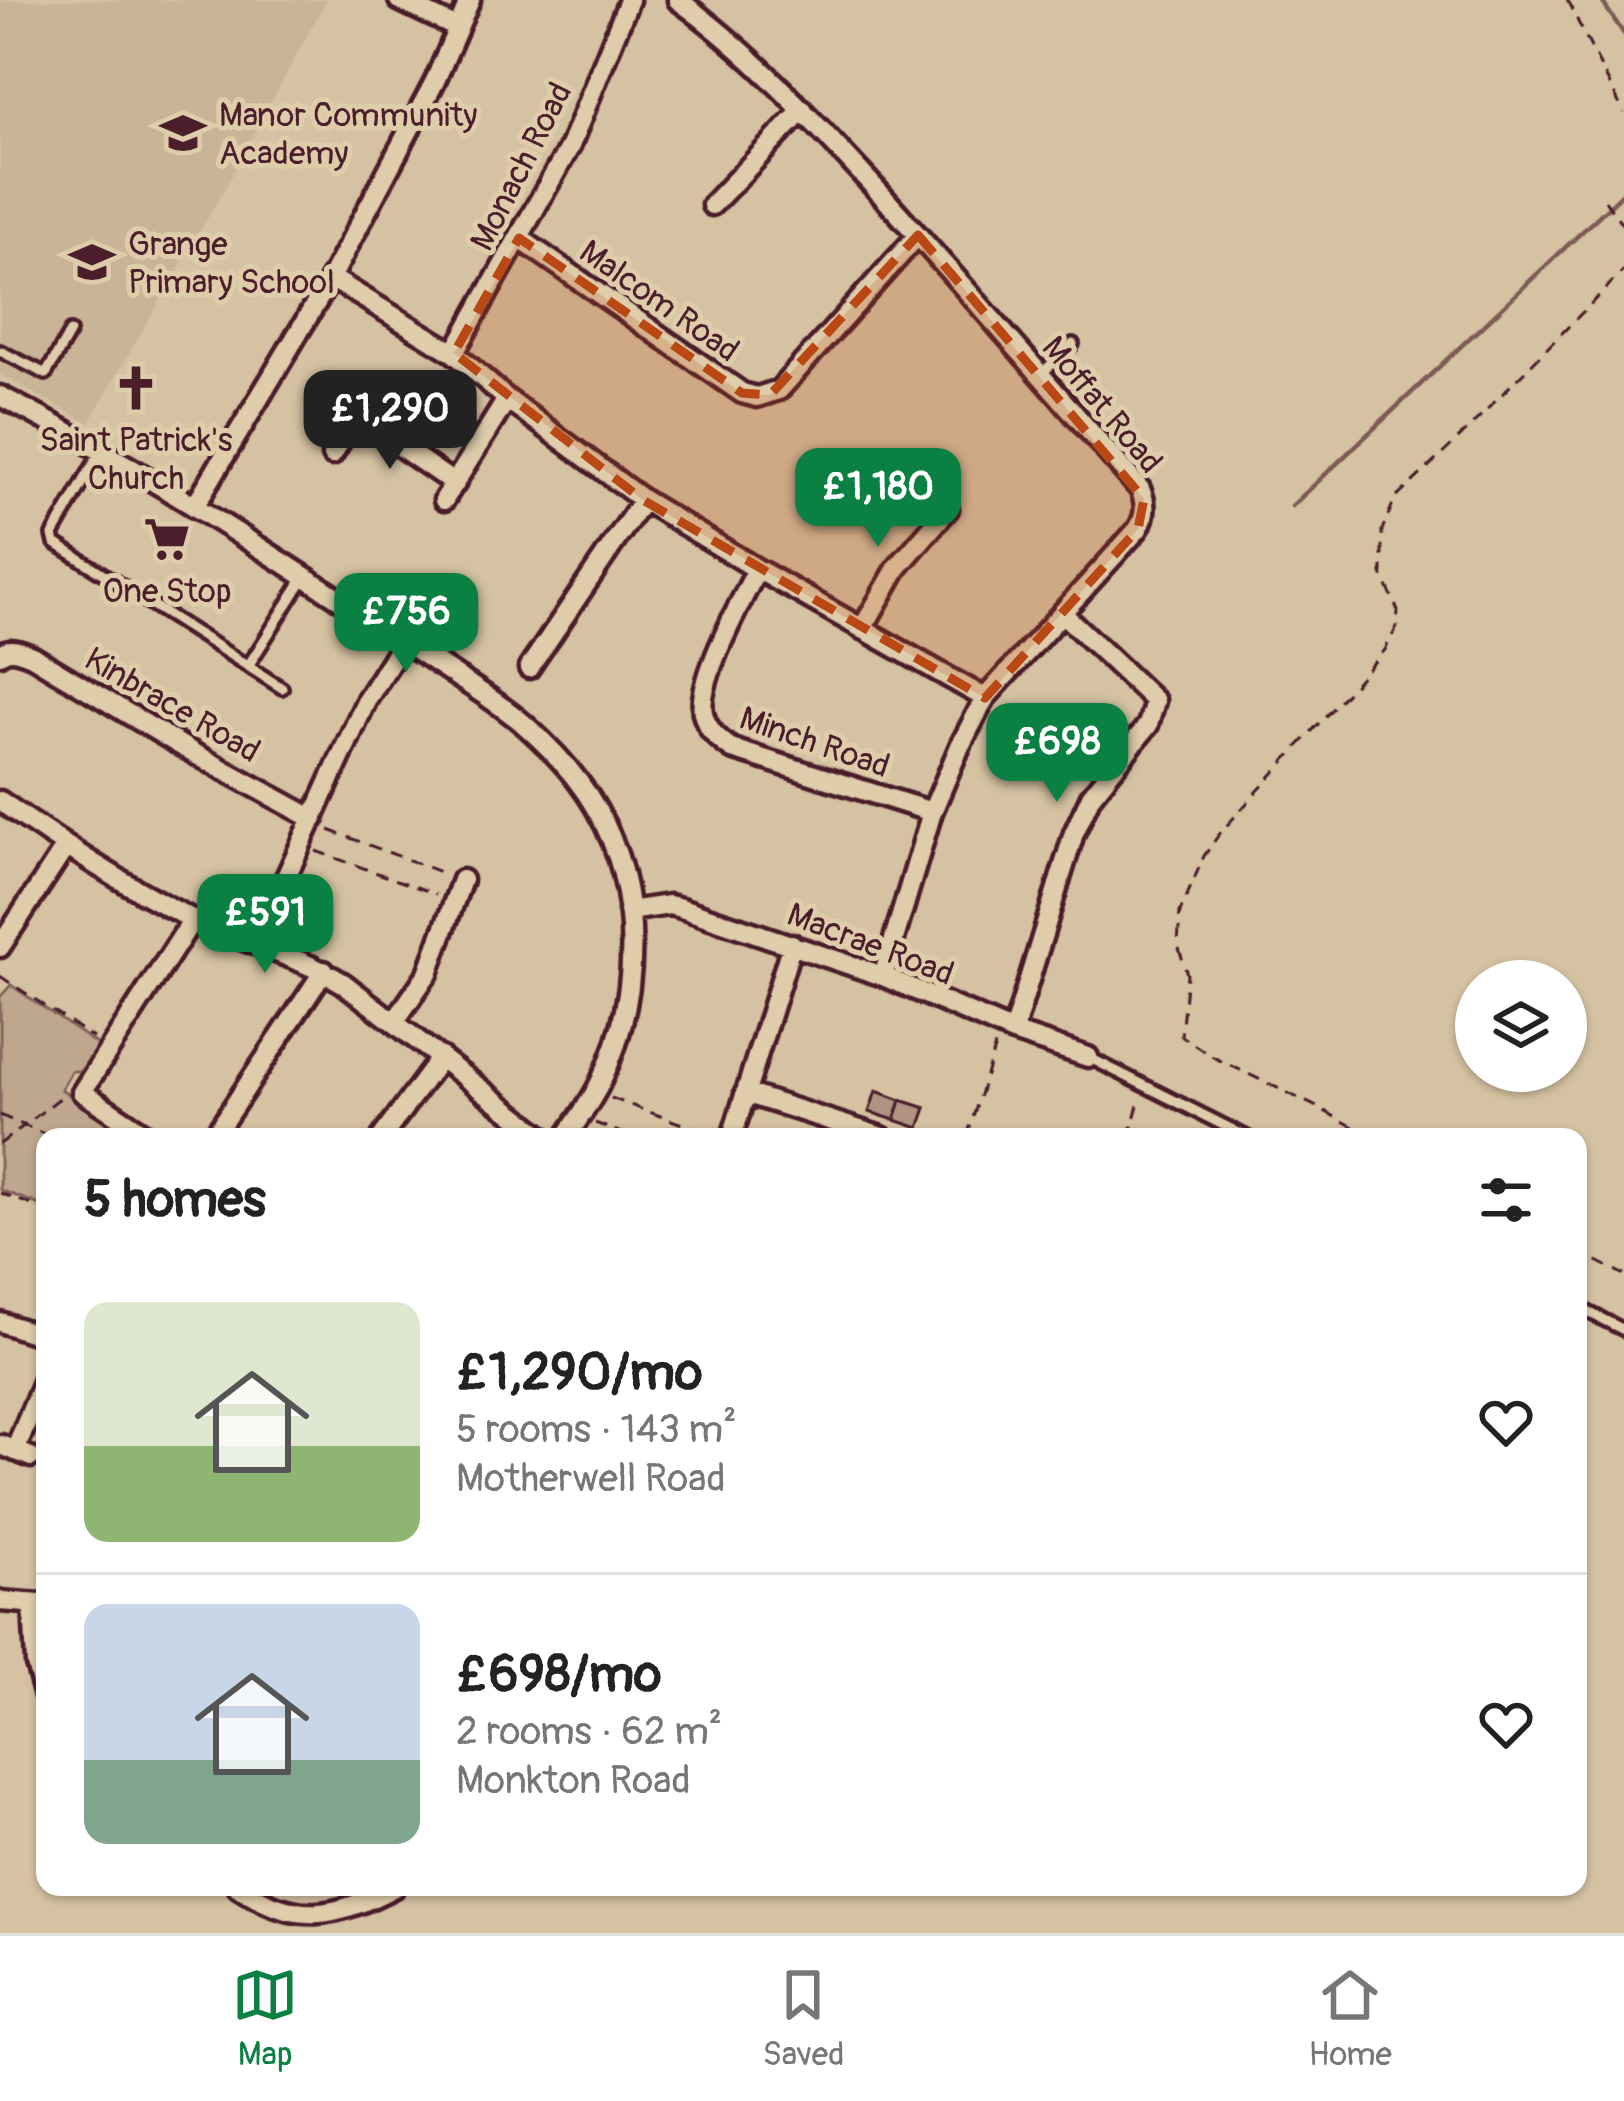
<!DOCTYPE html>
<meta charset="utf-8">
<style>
body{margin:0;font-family:Pangolin,sans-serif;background:#f6f6f6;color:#222;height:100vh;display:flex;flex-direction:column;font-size:45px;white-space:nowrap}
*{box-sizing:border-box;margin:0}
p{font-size:39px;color:#767676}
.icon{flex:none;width:66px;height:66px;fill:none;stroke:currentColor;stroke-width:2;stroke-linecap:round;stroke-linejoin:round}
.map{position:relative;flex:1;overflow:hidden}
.drawer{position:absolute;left:36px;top:1128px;width:1551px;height:768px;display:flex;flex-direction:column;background:#fff;border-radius:24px;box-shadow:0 3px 9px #0004}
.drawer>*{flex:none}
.fabs{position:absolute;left:1455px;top:960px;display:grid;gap:24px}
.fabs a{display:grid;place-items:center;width:132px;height:132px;border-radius:50%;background:#fff;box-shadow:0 3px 9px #0004;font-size:60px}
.price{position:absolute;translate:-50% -102px;padding:0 27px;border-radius:24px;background:#0b8043;color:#fff;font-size:39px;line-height:78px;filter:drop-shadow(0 3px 6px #0008)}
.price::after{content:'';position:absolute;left:50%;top:72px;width:36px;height:27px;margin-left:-18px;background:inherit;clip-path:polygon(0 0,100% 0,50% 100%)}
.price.selected{background:#222;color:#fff}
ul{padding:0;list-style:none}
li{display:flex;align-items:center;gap:36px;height:300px;padding:0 48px}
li+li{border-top:3px solid #e0e0e0}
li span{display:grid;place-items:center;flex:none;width:336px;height:240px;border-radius:24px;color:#555}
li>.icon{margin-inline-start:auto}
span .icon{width:144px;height:144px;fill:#fffc;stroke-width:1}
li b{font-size:51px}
h2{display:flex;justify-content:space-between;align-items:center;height:144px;padding:0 48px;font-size:51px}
.tabs{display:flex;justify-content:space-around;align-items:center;height:168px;border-top:3px solid #e0e0e0;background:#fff;font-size:33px;color:#767676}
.tabs a{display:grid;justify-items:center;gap:6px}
.tabs .selected{color:#0b8043}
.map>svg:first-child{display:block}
.built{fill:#c9b498}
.green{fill:#bea78e;stroke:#84635c;stroke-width:3}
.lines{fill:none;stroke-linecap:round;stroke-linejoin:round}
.stream{stroke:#7d5a56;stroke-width:4.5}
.building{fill:#ae9481;stroke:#4a1f2b;stroke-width:3}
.service-casing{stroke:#4a1f2b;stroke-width:18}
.minor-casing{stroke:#4a1f2b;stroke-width:27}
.path{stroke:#4a1f2b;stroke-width:3;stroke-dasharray:12 9;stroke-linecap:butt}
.service{stroke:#deccaa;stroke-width:9}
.minor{stroke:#deccaa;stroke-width:18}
.marked{fill:#b94815;fill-opacity:0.2;stroke:#b94815;stroke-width:9;stroke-dasharray:24 15;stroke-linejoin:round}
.labels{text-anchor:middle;stroke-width:10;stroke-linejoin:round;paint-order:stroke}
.poi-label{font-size:33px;fill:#4a1f2b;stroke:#deccaa;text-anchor:start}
.street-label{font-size:33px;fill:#4a1f2b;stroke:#deccaa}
</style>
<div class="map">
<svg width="1624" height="1933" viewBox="0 0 1624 1933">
<rect width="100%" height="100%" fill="#d5c2a2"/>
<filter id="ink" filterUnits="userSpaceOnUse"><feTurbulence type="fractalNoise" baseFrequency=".00833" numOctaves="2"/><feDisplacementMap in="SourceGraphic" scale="24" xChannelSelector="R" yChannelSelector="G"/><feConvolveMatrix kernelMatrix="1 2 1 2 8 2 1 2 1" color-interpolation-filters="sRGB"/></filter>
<g filter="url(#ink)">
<path class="built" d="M 0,0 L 326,0 L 224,190 L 89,423 L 0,375 Z"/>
<path class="green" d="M 11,985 L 99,1046 L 83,1071 L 71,1071 L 61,1089 L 132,1137 L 45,1137 L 45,1207 L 0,1190 L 0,997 Z"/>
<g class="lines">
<path class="stream" d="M 1601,0 L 1624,34
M 1292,506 L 1624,192"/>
</g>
<path class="building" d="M 876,1091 L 901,1100 L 895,1120 L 869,1112 Z
M 901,1100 L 926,1108 L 919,1128 L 895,1120 Z"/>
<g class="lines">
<g class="service-casing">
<path id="service" d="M 0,351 L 46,374 L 70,332
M 1040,375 L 1073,344
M 100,453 L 53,535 L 55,543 L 282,688
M 248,666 L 305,576
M 1088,1057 L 1247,1137
M 1578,1307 L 1624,1330"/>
</g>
<g class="minor-casing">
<path id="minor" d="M 399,0 L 457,28
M 678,0 C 753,54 816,124 878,191 C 967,289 1053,390 1140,489 C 1147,504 1146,516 1138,529 L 985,698 L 960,746 L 932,812 L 883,976
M 712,205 L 803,110
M 519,238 L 742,393 L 757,397 L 779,390 L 918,235
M 331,278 L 454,353 L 507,399 L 643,500 L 757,569 L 985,698
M 454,353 L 570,146 L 629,0
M 0,396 C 114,454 223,523 330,593 C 373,621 416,649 459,678 C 482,693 506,708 526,726 C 553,750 579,778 597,810 C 644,891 641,1000 600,1083 C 591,1102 578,1119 566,1137
M 356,416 L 455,484
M 332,455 L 365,401
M 444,500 L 507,399
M 194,507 L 331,278 L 435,81 L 470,0
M 757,569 C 742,601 697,680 703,713 C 707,730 718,739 732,749 L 932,812
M 862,629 L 897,568 L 948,509
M 0,654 C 10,646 22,652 32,656 L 195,754 L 314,819
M 529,668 L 643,500
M 0,801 C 61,843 123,885 190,918 C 240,942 295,954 343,983 L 543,1137
M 629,911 L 669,905 L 681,908 L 883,976 L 1013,1032 L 1088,1057
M 256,943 L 367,699 L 404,641
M 0,947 L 66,846
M 395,1021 L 428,973 L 462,880
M 1013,1032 L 1074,833 L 1091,796 L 1148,725 L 1155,701 L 1063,614
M 745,1093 L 882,1137
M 145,1134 L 82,1092 L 193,919
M 213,1137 L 324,971
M 382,1137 L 441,1057
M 732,1137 L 792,944
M 0,1322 L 45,1337
M 1,1445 L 31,1457
M 15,1451 L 45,1377
M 0,1601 L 40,1604
M 33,1604 L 36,1664 L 45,1696
M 238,1887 C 296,1926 335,1918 394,1887"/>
</g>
<path class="path" d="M 1567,0 L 1624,113
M 1605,200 L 1624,227
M 329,830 L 443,873
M 316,851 L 436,894
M 0,976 L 93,1038
M 611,1098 L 715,1136
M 0,1115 L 51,1137
M 595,1123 L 632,1137
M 967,1137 L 995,1046
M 1129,1137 L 1140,1098
M 1372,1137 L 1317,1107 L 1213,1057 L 1181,1036 L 1187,974 L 1178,945 L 1180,912 L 1204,856 L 1220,833 L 1385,650 L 1397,627 L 1398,611 L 1382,574 L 1382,530 L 1395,499 L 1454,443 L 1624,270
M 0,1144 L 65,1094
M 0,1193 L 45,1210
M 1578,1251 L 1624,1275"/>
<use href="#service" class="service"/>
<use href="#minor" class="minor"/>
</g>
</g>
<path class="marked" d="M 918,235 L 1144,499 L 1138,529 L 985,698 L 643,500 L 454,353 L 519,238 L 742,393 L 770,395 Z"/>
<defs>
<g id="school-bare" transform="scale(3.6)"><path d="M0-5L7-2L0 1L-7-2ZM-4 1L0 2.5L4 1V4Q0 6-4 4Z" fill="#4a1f2b" stroke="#deccaa" stroke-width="2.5" paint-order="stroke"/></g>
<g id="church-bare" transform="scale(3.6)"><path d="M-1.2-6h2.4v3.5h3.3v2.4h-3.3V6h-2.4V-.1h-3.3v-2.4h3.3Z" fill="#4a1f2b" stroke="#deccaa" stroke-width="2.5" paint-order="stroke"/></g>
<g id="supermarket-bare" transform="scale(3.6)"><path d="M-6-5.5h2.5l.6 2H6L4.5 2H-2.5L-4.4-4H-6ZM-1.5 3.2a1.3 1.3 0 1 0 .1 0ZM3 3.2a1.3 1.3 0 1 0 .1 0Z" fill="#4a1f2b" stroke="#deccaa" stroke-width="2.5" paint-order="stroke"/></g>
</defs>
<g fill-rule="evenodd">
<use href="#school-bare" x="183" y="133"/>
<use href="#school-bare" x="92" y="262"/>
<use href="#church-bare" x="136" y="388"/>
<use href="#supermarket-bare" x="167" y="539"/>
</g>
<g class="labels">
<g class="poi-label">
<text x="219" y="126">Manor Community<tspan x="219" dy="38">Academy</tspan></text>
<text x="128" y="255">Grange<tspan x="128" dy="38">Primary School</tspan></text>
<text x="136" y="451" text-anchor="middle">Saint Patrick's<tspan x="136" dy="38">Church</tspan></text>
<text x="167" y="602" text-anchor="middle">One Stop</text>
</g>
<g class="street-label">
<text transform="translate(520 166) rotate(-63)" y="12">Monach Road</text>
<text transform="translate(660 300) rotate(35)" y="12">Malcom Road</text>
<text transform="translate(1103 404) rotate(50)" y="12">Moffat Road</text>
<text transform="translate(173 704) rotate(30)" y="12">Kinbrace Road</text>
<text transform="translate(815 741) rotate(19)" y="12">Minch Road</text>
<text transform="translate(871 943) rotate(21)" y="12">Macrae Road</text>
</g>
</g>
</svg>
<div class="fabs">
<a><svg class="icon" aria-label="layers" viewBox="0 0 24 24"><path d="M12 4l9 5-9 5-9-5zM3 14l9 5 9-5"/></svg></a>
</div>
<b class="price selected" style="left:390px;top:472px">£1,290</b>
<b class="price" style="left:878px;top:550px">£1,180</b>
<b class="price" style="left:406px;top:675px">£756</b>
<b class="price" style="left:1057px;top:805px">£698</b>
<b class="price" style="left:265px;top:976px">£591</b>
<section class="drawer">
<h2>5 homes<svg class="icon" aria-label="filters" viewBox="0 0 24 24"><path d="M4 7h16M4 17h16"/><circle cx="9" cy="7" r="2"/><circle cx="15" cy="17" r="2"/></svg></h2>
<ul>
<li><span style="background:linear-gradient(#dfe7d0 60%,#8fb573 0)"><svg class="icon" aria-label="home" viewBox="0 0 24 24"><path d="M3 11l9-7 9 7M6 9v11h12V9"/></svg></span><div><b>£1,290/mo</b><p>5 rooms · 143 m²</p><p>Motherwell Road</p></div><svg class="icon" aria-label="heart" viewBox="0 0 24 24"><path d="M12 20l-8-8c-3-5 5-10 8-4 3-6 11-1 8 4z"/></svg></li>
<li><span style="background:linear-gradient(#c9d6e8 65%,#7fa58c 0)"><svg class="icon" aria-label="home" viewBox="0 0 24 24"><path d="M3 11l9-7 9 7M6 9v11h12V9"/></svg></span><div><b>£698/mo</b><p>2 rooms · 62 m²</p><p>Monkton Road</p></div><svg class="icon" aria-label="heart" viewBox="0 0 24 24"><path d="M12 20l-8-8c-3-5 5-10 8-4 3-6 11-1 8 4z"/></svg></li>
</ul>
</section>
</div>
<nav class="tabs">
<a class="selected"><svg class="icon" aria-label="map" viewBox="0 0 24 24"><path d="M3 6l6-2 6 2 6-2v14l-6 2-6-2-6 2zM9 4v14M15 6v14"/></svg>Map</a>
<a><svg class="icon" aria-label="saved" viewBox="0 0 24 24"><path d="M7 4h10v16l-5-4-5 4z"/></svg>Saved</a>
<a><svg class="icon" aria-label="home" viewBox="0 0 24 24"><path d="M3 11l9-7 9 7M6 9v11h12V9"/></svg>Home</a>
</nav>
